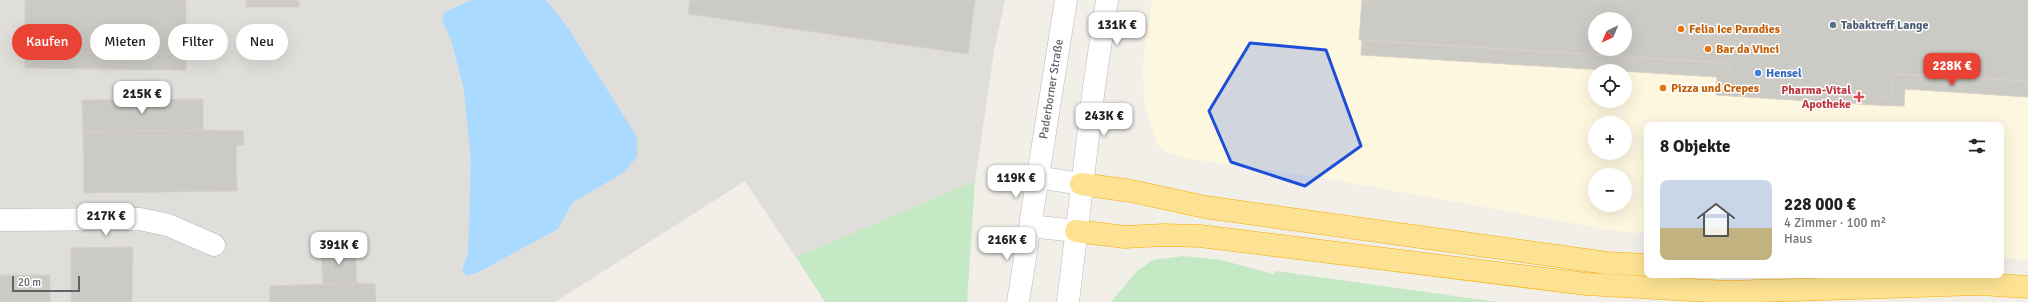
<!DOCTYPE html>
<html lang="de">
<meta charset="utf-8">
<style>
body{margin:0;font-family:Signika,sans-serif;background:#f2f2f2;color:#202124;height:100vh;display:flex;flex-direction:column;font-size:15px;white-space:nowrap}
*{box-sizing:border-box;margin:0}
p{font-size:13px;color:#757577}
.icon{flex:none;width:22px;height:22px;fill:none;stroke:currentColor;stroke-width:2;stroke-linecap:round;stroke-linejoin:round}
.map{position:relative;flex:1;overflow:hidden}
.side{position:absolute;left:1644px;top:122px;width:360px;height:156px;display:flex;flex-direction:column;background:#fff;border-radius:8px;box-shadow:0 4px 16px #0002}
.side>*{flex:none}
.guide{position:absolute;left:12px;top:24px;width:380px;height:36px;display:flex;gap:8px}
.needle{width:26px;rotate:224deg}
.fabs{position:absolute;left:1588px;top:12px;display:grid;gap:8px}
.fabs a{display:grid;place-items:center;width:44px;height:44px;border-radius:50%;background:#fff;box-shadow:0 4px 16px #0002;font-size:20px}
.scale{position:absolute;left:12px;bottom:10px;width:68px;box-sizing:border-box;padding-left:4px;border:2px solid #5f6368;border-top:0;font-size:11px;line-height:14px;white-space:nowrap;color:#5f6368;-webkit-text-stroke:3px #fff;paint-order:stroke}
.price{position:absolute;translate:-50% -34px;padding:0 9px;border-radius:8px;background:#fff;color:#222;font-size:13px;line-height:26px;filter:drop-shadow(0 1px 2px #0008)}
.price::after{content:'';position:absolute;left:50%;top:24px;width:12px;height:9px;margin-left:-6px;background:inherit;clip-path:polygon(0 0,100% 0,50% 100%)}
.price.active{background:#ea4335;color:#fff}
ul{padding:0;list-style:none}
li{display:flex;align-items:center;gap:12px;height:100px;padding:0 16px}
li+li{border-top:1px solid #e0e0e0}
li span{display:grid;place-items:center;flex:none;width:112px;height:80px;border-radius:8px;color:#555}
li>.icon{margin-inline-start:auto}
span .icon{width:48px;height:48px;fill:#fffc;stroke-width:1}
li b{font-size:17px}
h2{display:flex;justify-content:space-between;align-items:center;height:48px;padding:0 16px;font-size:17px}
.tag{padding:0 14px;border-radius:18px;background:#fff;box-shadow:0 4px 16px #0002;font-size:14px;line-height:36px}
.tag.active{background:#ea4335;color:#fff}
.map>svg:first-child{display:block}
.commercial{fill:#fef7e0;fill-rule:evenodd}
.industrial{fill:#e0deda}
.green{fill:#c5e8c5}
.water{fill:#aadaff}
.building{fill:#cccac5;stroke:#d6d1c6;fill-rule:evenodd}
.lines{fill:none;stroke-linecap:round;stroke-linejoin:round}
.street-casing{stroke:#b5b8bc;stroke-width:23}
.secondary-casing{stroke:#b6babf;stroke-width:23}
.highway-casing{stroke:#f9ab00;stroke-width:23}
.street{stroke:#fff;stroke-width:22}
.secondary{stroke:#fff;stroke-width:22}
.highway{stroke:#fde293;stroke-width:22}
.marked{fill:#1d4ed8;fill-opacity:0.2;stroke:#1d4ed8;stroke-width:3;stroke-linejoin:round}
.service-dot{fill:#5c6f8a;stroke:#fff;stroke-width:1.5}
.food-dot{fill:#e8710a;stroke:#fff;stroke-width:1.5}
.shop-dot{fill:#3f7fe0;stroke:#fff;stroke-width:1.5}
.health-dot{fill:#e0444e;stroke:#fff;stroke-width:1.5}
.labels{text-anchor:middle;stroke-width:3;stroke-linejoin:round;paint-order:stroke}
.service-label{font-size:12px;font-weight:bold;fill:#4e5e75;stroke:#fff;text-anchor:start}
.food-label{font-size:12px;font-weight:bold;fill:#c56008;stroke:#fff;text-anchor:start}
.shop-label{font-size:12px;font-weight:bold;fill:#366cbe;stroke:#fff;text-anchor:start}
.street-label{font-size:12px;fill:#5f6368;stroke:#fff}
.health-label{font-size:12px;font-weight:bold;fill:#be3a42;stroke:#fff;text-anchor:end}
</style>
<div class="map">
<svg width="2028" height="302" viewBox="0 0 2028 302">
<rect width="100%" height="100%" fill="#f1efe8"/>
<path class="commercial" d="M 1152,0 L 2028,0 L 2028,260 L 2001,258 L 2001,125 L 1647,125 L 1647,234 L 1604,229 L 1323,178 L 1184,158 L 1165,151 L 1158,145 L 1144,104 L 1143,63 ZM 1595,19 L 1625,19 L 1625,49 L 1595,49 ZM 1595,71 L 1625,71 L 1625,101 L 1595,101 ZM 1595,123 L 1625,123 L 1625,153 L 1595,153 ZM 1595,175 L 1625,175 L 1625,205 L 1595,205 Z"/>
<path class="industrial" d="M 0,0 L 1005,0 L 994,52 L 975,181 L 796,257 L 745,181 L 555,302 L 0,302 Z"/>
<path class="green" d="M 975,181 L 967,302 L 825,302 L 796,257 Z
M 1183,256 L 1221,260 L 1273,274 L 1276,271 L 1497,302 L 1111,302 L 1137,271 L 1153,260 Z"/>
<path class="water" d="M 471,0 L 546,0 L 568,28 L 637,137 L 637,157 L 623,173 L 573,202 L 558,229 L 477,273 L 467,276 L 462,271 L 468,253 L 471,161 L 464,90 L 452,43 L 442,19 L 445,12 Z"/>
<path class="building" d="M 25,0 L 186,0 L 186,70 L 25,68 Z
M 246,0 L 299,0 L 299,7 L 246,7 Z
M 690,0 L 975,0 L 968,54 L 688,14 Z
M 1362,0 L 2028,0 L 2028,81 L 1895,74 L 1890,82 L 1893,86 L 1892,94 L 1888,97 L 1880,96 L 1875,105 L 1745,97 L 1740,88 L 1733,88 L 1729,84 L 1728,77 L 1732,73 L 1727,63 L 1359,40 ZM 1595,19 L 1625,19 L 1625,49 L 1595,49 Z
M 1362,40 L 1727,63 L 1732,73 L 1728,77 L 1729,84 L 1733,88 L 1740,88 L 1745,97 L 1716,95 L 1717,77 L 1361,55 Z
M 1895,74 L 2028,81 L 2028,97 L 1905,89 L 1904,106 L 1875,105 L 1880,96 L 1888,97 L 1892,94 L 1893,86 L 1890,82 Z
M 203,99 L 203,130 L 83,132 L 82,100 Z
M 203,130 L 243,131 L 244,145 L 236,146 L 237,191 L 84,193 L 83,132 Z
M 133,247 L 132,302 L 71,302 L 71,248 Z
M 355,249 L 357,283 L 323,284 L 321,250 Z
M 0,275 L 50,275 L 50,302 L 0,302 Z
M 357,283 L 375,284 L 376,302 L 270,302 L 270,286 Z"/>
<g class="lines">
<g class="street-casing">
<path id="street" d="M 0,220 L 140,219 L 168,225 L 214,245"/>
</g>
<g class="secondary-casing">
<path id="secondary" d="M 1037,177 L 1081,184
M 1030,226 L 1076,231
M 1018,302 L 1066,0
M 1068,302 L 1094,87 L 1107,0"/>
</g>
<g class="highway-casing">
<path id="highway" d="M 1081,184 L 1131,191 L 1205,207 L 1607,263 L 1647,265
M 1076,231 L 1125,237 L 1164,235 L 1200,236 L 1586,284 L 1728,292 L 1978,284
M 1964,283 L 2028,287"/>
</g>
<use href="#street" class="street"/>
<use href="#secondary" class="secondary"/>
<use href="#highway" class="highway"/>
</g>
<path class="marked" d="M 1250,43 L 1326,50 L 1361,146 L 1305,186 L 1231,162 L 1209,111 Z"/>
<circle class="service-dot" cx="1833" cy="25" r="4"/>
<g class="food-dot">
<circle cx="1681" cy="29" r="4"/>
<circle cx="1708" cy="49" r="4"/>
<circle cx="1663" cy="88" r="4"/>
</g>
<circle class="shop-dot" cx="1758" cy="73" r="4"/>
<path class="health-dot" d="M1857 91h4v4h4v4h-4v4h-4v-4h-4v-4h4z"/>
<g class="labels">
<g class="service-label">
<text x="1841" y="29">Tabaktreff Lange</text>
</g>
<g class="food-label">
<text x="1689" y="33">Felia Ice Paradies</text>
<text x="1716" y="53">Bar da Vinci</text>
<text x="1671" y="92">Pizza und Crepes</text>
</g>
<g class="shop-label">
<text x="1766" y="77">Hensel</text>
</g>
<g class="street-label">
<text transform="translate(1051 89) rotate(-81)" y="4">Paderborner Straße</text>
</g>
<g class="health-label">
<text x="1851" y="94">Pharma-Vital<tspan x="1851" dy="14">Apotheke</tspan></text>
</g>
</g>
</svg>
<div class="fabs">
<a><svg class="needle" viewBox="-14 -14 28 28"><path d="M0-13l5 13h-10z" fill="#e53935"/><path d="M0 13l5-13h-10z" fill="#757577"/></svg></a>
<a><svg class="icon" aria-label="locate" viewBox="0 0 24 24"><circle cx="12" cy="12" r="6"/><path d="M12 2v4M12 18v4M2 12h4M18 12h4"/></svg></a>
<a>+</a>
<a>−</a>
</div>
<div class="scale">20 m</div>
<b class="price" style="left:1117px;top:46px">131K €</b>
<b class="price active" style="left:1952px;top:87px">228K €</b>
<b class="price" style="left:142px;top:115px">215K €</b>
<b class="price" style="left:1104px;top:137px">243K €</b>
<b class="price" style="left:1016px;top:199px">119K €</b>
<b class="price" style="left:106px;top:237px">217K €</b>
<b class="price" style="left:1007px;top:261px">216K €</b>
<b class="price" style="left:339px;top:266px">391K €</b>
<div class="guide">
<a class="tag active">Kaufen</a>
<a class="tag">Mieten</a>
<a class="tag">Filter</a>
<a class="tag">Neu</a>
</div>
<section class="side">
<h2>8 Objekte<svg class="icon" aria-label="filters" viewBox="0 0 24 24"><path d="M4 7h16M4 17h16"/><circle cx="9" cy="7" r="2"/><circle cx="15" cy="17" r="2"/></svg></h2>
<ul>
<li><span style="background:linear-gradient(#c9d6e8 60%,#c2b280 0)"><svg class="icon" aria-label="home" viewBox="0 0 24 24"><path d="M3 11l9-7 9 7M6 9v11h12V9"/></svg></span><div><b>228 000 €</b><p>4 Zimmer · 100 m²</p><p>Haus</p></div></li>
</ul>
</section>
</div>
